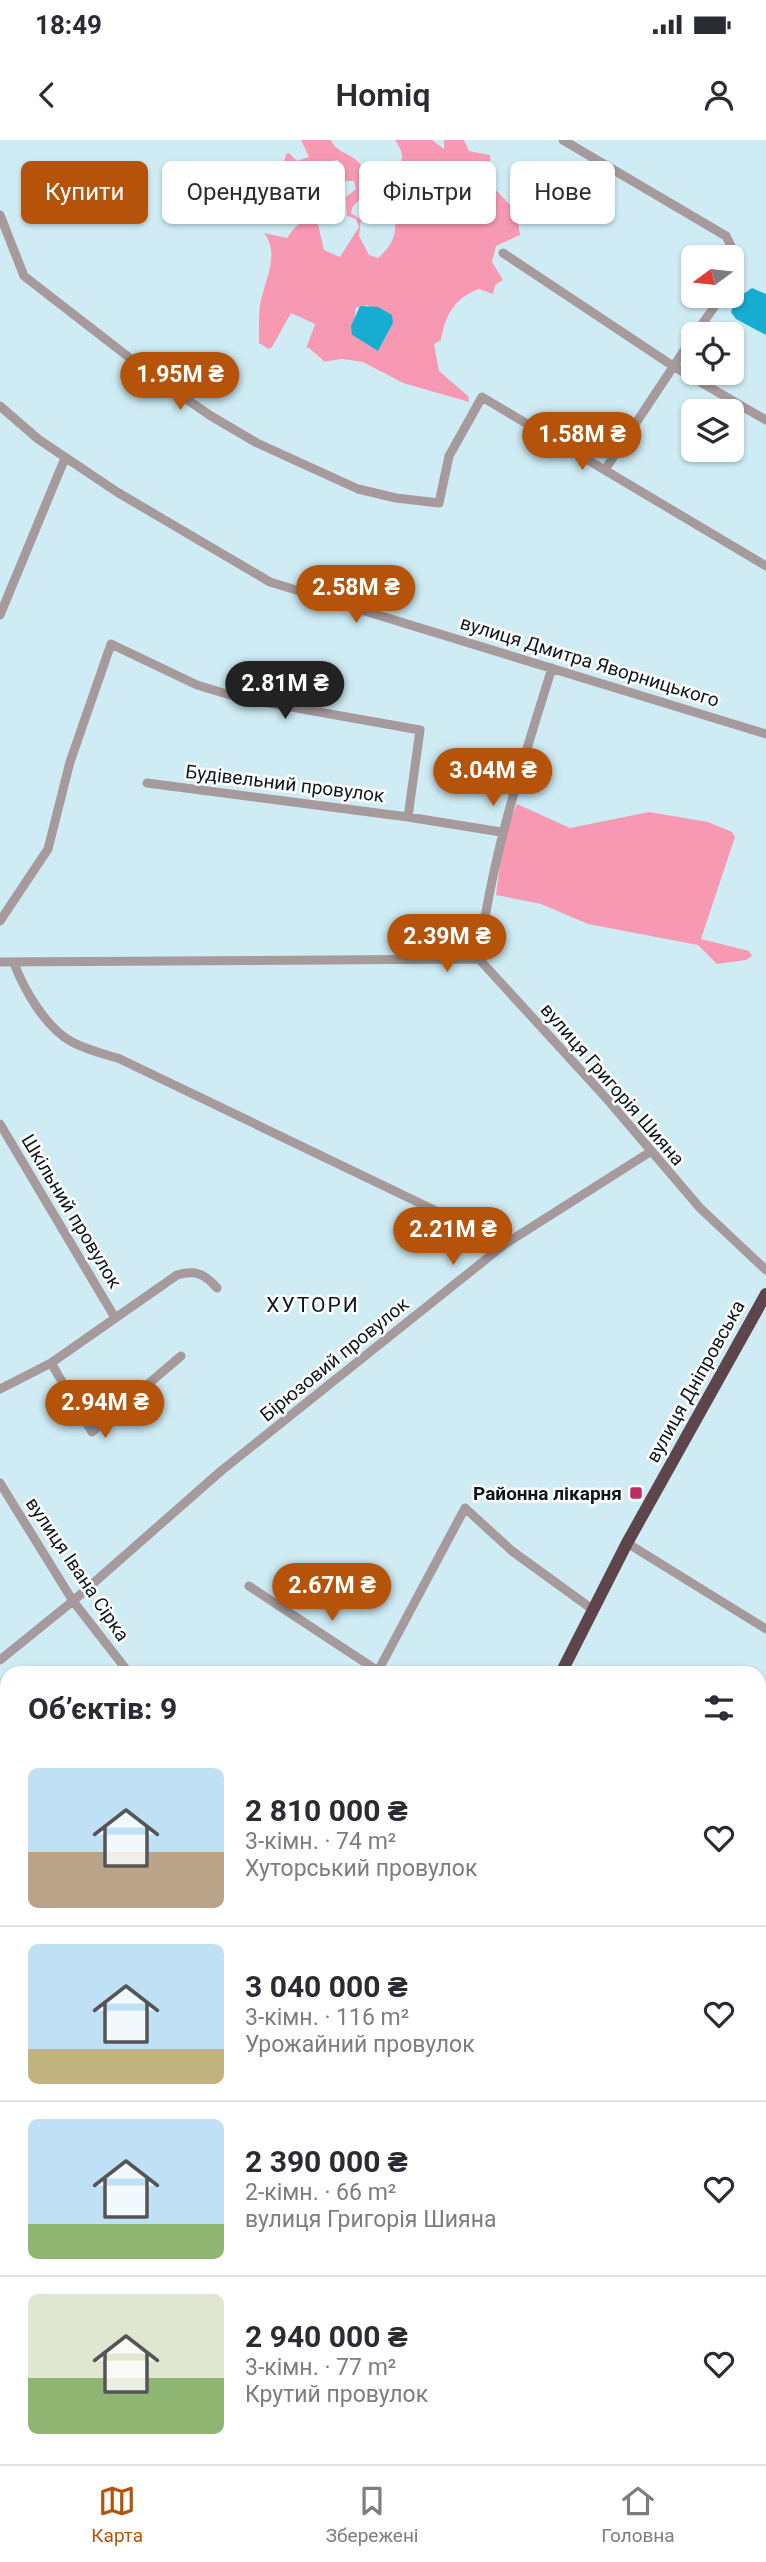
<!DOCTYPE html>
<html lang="uk">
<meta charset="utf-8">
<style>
body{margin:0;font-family:Roboto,sans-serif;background:#f2f2f3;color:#2b2b33;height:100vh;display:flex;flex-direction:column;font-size:26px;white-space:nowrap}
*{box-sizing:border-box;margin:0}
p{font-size:23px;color:#7c7c81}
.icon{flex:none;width:38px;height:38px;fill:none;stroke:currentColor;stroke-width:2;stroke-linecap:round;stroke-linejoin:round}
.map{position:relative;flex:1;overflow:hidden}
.details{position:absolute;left:0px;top:1526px;width:766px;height:798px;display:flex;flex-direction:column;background:#fff;border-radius:21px 21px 0 0;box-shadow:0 2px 5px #0004}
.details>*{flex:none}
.top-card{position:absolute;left:21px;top:21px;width:724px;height:63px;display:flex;gap:14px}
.needle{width:46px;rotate:255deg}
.buttons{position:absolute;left:681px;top:105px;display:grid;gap:14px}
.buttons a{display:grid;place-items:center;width:63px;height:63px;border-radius:10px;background:#fff;box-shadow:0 2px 5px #0004;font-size:35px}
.price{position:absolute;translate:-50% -60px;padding:0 16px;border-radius:24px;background:#b45309;color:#fff;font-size:23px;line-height:46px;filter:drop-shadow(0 2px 4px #0008)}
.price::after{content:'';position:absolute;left:50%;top:42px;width:21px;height:16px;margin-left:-10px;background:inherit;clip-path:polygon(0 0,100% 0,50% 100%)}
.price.on{background:#222;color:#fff}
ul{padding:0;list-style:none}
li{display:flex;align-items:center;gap:21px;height:175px;padding:0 28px}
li+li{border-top:2px solid #e1e1e2}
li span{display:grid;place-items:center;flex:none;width:196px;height:140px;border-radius:10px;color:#555}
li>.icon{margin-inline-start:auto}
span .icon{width:84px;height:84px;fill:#fffc;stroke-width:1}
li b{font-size:30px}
h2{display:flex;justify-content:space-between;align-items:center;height:84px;padding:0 28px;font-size:30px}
.tag{padding:0 24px;border-radius:10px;background:#fff;box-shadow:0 2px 5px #0004;font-size:24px;line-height:63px}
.tag.on{background:#b45309;color:#fff}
.status{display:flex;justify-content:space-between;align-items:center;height:49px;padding:0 35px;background:#fff;direction:ltr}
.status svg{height:19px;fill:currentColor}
header{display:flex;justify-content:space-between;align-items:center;height:91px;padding:0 28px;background:#fff;font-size:32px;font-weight:600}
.dock{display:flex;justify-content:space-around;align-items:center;height:98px;border-top:2px solid #e1e1e2;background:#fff;font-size:19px;color:#7c7c81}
.dock a{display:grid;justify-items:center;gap:4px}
.dock .on{color:#b45309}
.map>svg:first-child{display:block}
.green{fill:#f799b3;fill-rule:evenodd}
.water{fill:#16add1}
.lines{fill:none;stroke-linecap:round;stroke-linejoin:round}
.stream{stroke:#16add1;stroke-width:2.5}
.minor{stroke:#a69a9c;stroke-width:9}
.highway{stroke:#5d454b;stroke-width:12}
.poi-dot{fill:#bb2f65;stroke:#fff;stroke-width:2.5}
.labels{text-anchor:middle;stroke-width:5;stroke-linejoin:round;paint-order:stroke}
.street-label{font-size:19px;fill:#0d181b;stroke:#fff}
.poi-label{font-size:19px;font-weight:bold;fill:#0d181b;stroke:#fff;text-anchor:end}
.neighbourhood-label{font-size:21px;letter-spacing:2px;fill:#0d181b;stroke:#fff}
</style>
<div class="status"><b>18:49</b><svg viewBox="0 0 49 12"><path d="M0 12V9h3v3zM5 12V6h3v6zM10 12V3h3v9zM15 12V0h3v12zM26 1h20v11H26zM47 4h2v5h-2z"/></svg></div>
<header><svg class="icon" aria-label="back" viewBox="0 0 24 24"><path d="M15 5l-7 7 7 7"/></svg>Homiq<svg class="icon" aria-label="person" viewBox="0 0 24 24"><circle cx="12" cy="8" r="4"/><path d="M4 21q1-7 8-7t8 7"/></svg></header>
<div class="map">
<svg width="766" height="2324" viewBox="0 0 766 2324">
<rect width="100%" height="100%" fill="#cfecf5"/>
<path class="green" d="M 301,0 L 331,0 C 337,14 353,13 362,26 L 359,37 L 369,51 L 353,66 L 351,73 L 361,80 L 359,96 L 369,115 L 378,118 C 407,93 390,78 393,46 C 395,25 411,22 395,0 L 432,0 L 444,9 L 444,0 L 464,0 L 469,11 L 490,15 L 491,45 L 516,71 L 520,95 L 496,106 L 492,122 L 503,140 L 495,145 L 493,154 L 479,149 C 454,158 445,176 441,200 L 434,204 L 439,231 L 468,256 L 469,262 L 403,243 L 363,222 L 342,219 L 321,222 L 324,221 L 308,207 L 306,209 L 315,184 L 291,173 L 272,207 L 269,209 L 259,203 C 259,197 259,169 260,165 C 264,141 281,115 264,93 L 287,98 C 296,85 303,76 318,84 L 324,110 L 340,117 L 359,87 L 356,79 L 347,76 L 346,57 L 356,49 L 354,41 L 345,41 L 338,20 L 313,24 L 307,55 L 281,36 L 286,14 L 289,13 L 297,21 L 309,17 ZM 367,165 L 393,183 L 378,211 L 352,195 L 356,168 Z
M 517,664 L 570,688 L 649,672 L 708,682 L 732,692 L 735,697 L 701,799 L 749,811 L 752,816 L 746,820 L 717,824 L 698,805 L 588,784 L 541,764 L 496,755 L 504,695 Z"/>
<path class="water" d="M 752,148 L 766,154 L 766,195 L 736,179 L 731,172 L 736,159 Z
M 360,166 L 378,167 L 392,175 L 393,183 L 378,211 L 352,195 L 351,186 Z"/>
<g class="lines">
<path class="stream" d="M 0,2315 L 2,2319"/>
<path class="minor" d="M 563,0 L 726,96 L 739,122 L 732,142
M 0,75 L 24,136 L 157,239 L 211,276 L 257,303 L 358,349 L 396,358 L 439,363 L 449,316 L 482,257 L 766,426
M 503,113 L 673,226 L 766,280
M 695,194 L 722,156
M 0,266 L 38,299 L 117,352 L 270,442 L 766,594
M 606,328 L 693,197
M 0,475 L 65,318
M 147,643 L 408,677 L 501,692
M 0,781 L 48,709 L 70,622 L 111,504 L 197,545 L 240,558 L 420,590 L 408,677
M 479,819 C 491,718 522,624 552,528
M 0,822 L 479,819 L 607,959 L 700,1068 L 766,1130
M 0,984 L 114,1176
M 505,1104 L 650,1012
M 51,1223 L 92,1292 L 181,1216
M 0,1249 L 51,1223 L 177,1135 C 195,1130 204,1133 217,1148
M 0,1343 L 73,1461 L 129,1533
M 627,1403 L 766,1489
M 249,1446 L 378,1531 L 377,1533
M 0,1520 L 73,1461 L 221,1331 L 505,1104 L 120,919 C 104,914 87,910 72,902 C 46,888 24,850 14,823
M 378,1531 L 465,1368 L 512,1411 L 592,1469
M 0,1648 L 7,1658
M 760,1775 L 766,1767
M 760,1826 L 766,1830
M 760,1940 L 766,1929
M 760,1948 L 766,1953
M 0,1950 L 7,1963
M 0,2073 L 7,2067
M 0,2122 L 7,2132
M 760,2178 L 766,2187
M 331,2317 L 341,2324
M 686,2317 L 694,2324
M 169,2324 L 174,2317
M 525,2324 L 528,2317"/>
<path class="highway" d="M 561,1533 L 627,1403 L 766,1154
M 139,2324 L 143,2317"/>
</g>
<rect class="poi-dot" x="629" y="1346" width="14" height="14" rx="3.5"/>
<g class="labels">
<g class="street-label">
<text transform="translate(590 521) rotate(17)" y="7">вулиця Дмитра Яворницького</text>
<text transform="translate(285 643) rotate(7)" y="7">Будівельний провулок</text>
<text transform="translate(613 944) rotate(49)" y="7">вулиця Григорія Шияна</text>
<text transform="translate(72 1071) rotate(59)" y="7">Шкільний провулок</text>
<text transform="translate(334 1219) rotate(-39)" y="7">Бірюзовий провулок</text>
<text transform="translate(695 1241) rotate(-61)" y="7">вулиця Дніпровська</text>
<text transform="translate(78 1429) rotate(56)" y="7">вулиця Івана Сірка</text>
</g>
<g class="poi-label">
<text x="622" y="1360">Районна лікарня</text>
</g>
<g class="neighbourhood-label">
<text x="313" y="1172">ХУТОРИ</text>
</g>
</g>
</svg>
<div class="buttons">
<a><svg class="needle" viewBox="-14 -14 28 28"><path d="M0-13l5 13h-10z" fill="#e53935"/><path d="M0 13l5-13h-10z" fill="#7c7c81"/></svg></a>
<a><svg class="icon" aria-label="locate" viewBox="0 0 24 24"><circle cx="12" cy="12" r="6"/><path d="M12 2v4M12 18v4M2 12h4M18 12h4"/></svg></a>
<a><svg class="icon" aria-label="layers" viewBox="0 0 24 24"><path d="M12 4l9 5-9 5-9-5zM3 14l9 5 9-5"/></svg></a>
</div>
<b class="price" style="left:180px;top:272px">1.95M ₴</b>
<b class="price" style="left:582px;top:332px">1.58M ₴</b>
<b class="price" style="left:356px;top:485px">2.58M ₴</b>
<b class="price on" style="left:285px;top:581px">2.81M ₴</b>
<b class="price" style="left:493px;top:668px">3.04M ₴</b>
<b class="price" style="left:447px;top:834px">2.39M ₴</b>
<b class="price" style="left:453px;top:1127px">2.21M ₴</b>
<b class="price" style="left:105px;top:1300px">2.94M ₴</b>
<b class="price" style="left:332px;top:1483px">2.67M ₴</b>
<div class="top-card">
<a class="tag on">Купити</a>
<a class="tag">Орендувати</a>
<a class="tag">Фільтри</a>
<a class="tag">Нове</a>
</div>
<section class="details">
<h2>Об’єктів: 9<svg class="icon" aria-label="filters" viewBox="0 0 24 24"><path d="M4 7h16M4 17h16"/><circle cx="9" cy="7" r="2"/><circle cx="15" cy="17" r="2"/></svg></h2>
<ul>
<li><span style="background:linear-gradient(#bfe0f5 60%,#b9a48a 0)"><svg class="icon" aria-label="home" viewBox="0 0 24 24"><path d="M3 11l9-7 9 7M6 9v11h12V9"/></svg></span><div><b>2 810 000 ₴</b><p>3-кімн. · 74 m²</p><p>Хуторський провулок</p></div><svg class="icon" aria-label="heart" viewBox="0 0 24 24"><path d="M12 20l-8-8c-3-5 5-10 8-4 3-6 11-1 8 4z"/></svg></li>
<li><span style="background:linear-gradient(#bfe0f5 75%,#c2b280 0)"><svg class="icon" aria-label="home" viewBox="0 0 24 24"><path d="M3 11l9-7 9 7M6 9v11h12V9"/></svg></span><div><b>3 040 000 ₴</b><p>3-кімн. · 116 m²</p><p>Урожайний провулок</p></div><svg class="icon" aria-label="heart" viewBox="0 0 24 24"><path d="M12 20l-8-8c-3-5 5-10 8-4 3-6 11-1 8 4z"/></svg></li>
<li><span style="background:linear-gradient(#bfe0f5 75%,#8fb573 0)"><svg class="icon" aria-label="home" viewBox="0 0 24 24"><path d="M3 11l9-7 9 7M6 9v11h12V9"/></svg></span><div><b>2 390 000 ₴</b><p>2-кімн. · 66 m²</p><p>вулиця Григорія Шияна</p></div><svg class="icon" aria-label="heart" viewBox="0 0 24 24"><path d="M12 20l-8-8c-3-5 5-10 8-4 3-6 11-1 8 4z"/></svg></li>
<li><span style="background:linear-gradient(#dfe7d0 60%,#8fb573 0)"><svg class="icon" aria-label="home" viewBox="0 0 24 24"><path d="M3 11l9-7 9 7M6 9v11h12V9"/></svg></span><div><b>2 940 000 ₴</b><p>3-кімн. · 77 m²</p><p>Крутий провулок</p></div><svg class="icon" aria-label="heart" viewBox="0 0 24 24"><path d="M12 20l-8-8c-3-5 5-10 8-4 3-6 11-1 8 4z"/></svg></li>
</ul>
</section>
</div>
<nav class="dock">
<a class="on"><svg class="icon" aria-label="map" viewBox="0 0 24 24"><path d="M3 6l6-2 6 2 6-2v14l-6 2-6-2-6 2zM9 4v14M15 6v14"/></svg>Карта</a>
<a><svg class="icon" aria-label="saved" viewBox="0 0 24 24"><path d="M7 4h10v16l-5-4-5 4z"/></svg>Збережені</a>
<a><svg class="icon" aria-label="home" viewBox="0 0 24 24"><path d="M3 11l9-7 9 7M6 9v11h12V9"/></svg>Головна</a>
</nav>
